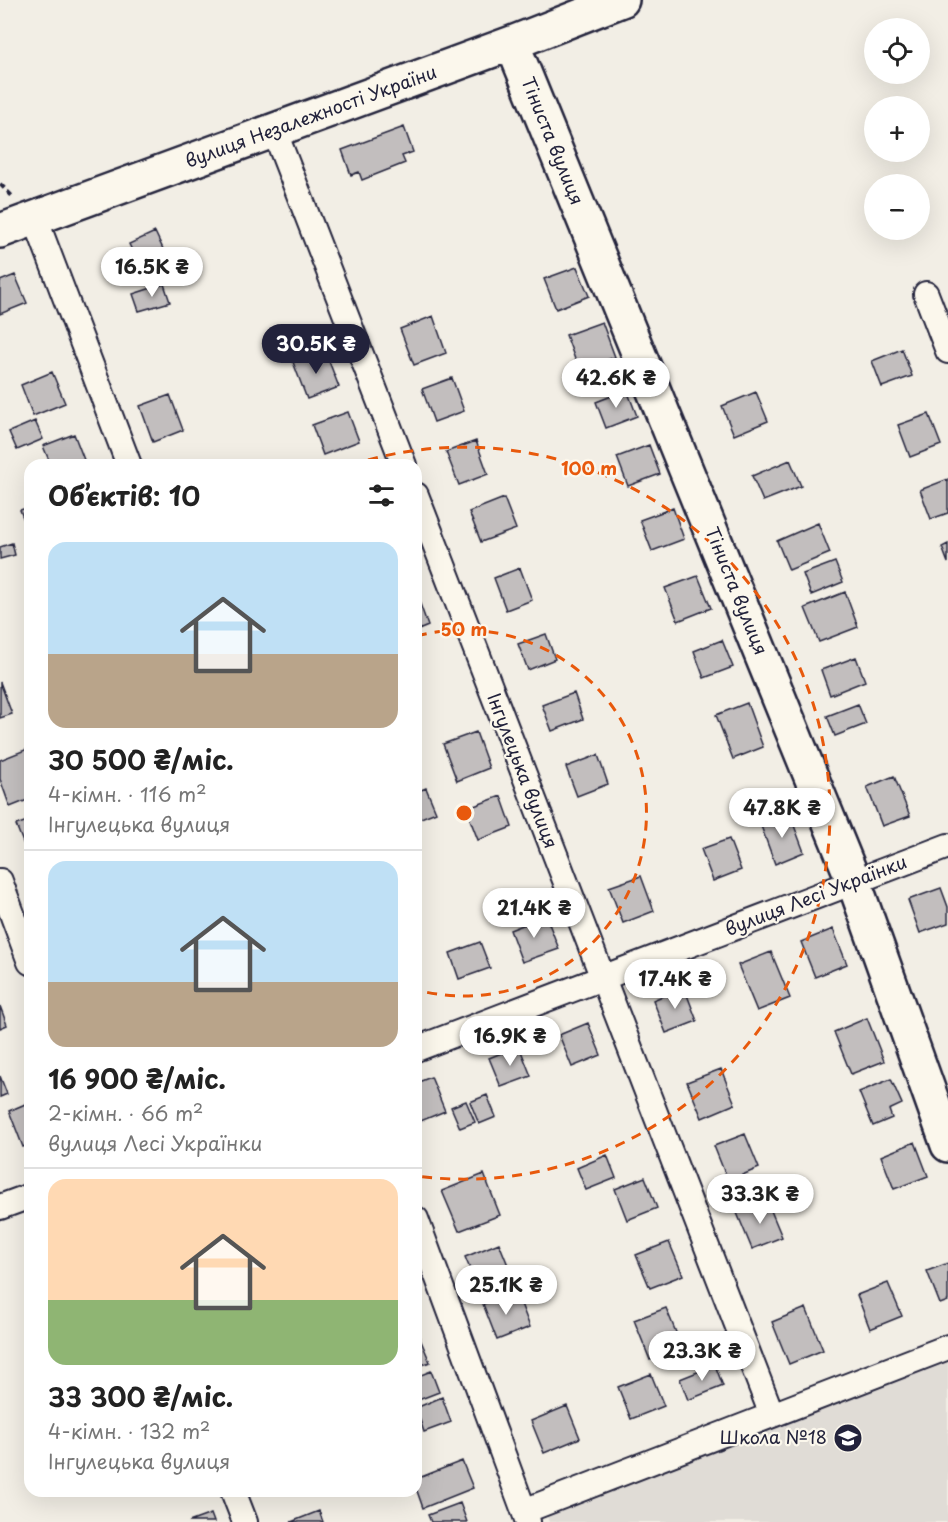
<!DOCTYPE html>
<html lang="uk">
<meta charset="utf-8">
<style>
body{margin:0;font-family:"Playpen Sans",sans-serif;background:#f6f6f6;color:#222;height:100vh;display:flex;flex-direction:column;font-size:22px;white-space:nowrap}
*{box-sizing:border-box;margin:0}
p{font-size:20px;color:#767676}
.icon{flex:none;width:33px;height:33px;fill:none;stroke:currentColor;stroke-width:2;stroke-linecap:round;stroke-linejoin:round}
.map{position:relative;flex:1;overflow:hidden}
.sheet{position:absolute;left:24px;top:459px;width:398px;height:1038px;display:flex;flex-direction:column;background:#fff;border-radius:18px;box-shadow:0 6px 24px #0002}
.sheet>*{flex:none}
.buttons{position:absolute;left:864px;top:18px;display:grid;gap:12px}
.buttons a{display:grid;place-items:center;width:66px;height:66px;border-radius:50%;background:#fff;box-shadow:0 6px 24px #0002;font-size:30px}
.price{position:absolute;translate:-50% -51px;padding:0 14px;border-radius:21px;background:#fff;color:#222;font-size:20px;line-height:39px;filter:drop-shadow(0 2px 3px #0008)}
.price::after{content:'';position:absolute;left:50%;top:36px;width:18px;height:14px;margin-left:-9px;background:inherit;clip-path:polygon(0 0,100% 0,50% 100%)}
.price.current{background:#22223b;color:#fff}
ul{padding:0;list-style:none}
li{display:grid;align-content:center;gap:12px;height:318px;padding:0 24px}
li+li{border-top:2px solid #e0e0e0}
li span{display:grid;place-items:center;height:186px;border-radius:18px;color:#555}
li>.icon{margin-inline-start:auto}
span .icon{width:108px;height:108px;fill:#fffc;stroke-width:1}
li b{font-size:26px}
h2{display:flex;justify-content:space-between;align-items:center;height:72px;padding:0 24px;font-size:26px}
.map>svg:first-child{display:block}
.built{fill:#e0dcd6}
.building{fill:#c2bebe;stroke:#22223b;stroke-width:1.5}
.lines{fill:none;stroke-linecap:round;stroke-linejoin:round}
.street-casing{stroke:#22223b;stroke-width:28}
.secondary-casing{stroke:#22223b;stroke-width:38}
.path{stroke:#22223b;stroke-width:4;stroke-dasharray:6 4.5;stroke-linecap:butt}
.street{stroke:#fbf7ec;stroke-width:24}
.secondary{stroke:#fbf7ec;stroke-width:33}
.ring{fill:none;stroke:#e8590c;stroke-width:3;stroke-dasharray:10 8}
.labels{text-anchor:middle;stroke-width:4.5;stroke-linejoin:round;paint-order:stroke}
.street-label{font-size:18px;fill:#22223b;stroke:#fbf7ec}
.poi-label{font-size:18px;fill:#22223b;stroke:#fbf7ec;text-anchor:end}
.centre{fill:#e8590c;stroke:#fbf7ec;stroke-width:3}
.ring-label{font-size:18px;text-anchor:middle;font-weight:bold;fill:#e8590c;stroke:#fbf7ec;stroke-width:4.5;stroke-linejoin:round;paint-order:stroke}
</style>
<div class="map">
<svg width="948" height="1522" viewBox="0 0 948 1522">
<rect width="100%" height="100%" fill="#f2eee5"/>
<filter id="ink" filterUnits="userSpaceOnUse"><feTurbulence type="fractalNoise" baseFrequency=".0167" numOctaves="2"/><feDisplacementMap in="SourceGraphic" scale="12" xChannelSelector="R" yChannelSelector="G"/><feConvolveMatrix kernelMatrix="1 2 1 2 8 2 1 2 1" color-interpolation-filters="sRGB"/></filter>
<g filter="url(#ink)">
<path class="built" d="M 948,1362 L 948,1522 L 549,1522 L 546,1514 Z"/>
<path class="building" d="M 404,127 L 413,152 L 402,156 L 405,163 L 362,180 L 359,172 L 351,175 L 342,150 Z
M 155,232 L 163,249 L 137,261 L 129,244 Z
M 577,267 L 589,296 L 556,309 L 544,279 Z
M 15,275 L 27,303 L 0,314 L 0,281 Z
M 164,284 L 170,302 L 139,311 L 133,294 Z
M 433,316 L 446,353 L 414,365 L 400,329 Z
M 602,322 L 615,357 L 579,370 L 566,335 Z
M 902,349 L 912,376 L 882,387 L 872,361 Z
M 325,351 L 339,387 L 307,399 L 293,362 Z
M 52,372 L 65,403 L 33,416 L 21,385 Z
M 452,378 L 464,411 L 434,422 L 422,389 Z
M 627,390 L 637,416 L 606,428 L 596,402 Z
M 756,392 L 768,421 L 734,435 L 722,406 Z
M 170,395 L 183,430 L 153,442 L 140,406 Z
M 348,412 L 359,441 L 323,455 L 312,425 Z
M 929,414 L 941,445 L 910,457 L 898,425 Z
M 35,421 L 43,439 L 17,450 L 9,432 Z
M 74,434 L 86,465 L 51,465 L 43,446 Z
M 476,441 L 488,474 L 459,485 L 446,452 Z
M 649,445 L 660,474 L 628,486 L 617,457 Z
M 790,460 L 801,486 L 763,501 L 752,476 Z
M 948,479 L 948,513 L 931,519 L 920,490 Z
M 504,498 L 516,529 L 481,542 L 469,512 Z
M 30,507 L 30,517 L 24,520 L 20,510 Z
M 673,508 L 684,539 L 652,551 L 640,520 Z
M 818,523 L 830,553 L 789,570 L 777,541 Z
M 12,543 L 15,555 L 0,559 L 0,547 Z
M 948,544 L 948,563 L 942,547 Z
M 835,562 L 843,582 L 811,595 L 803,574 Z
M 520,568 L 532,600 L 506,610 L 494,578 Z
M 698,576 L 711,608 L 678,621 L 665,588 Z
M 845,592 L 858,627 L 819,642 L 805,608 Z
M 419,601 L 428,626 L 416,631 L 416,602 Z
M 546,634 L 555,659 L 528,670 L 518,644 Z
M 722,640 L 733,667 L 704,678 L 694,651 Z
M 856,657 L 865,681 L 830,695 L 821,670 Z
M 0,682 L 12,714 L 0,718 Z
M 574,693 L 583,719 L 552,731 L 542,705 Z
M 747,703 L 763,747 L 733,759 L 716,715 Z
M 858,704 L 866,724 L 835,736 L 827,716 Z
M 476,732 L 489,768 L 457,781 L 443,744 Z
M 30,748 L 30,799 L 10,807 L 0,779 L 0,760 Z
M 598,755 L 608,784 L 577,796 L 566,767 Z
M 894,776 L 910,816 L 882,826 L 867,787 Z
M 426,788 L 436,812 L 416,820 L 416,792 Z
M 501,796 L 512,827 L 478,840 L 466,809 Z
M 790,815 L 804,852 L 775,864 L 761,826 Z
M 30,820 L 30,860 L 16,825 Z
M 729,839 L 741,870 L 713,881 L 701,849 Z
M 641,876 L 654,911 L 623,923 L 609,887 Z
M 941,888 L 948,907 L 948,923 L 920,933 L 908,900 Z
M 546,916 L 559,949 L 522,962 L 510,930 Z
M 833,929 L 847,964 L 815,977 L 801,942 Z
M 480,942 L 490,968 L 459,979 L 450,953 Z
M 771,952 L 790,998 L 757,1011 L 738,965 Z
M 684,987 L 697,1021 L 666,1033 L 653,1000 Z
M 0,1006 L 7,1025 L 0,1028 Z
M 867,1018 L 884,1061 L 851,1074 L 834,1032 Z
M 588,1023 L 601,1055 L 572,1067 L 559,1035 Z
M 519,1046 L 531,1076 L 501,1087 L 489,1058 Z
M 721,1069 L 735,1104 L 702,1118 L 687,1082 Z
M 0,1076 L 7,1094 L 0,1097 Z
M 431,1077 L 445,1111 L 416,1123 L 416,1083 Z
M 891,1079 L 902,1104 L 889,1110 L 892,1118 L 873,1126 L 859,1092 Z
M 487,1095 L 496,1117 L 479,1124 L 470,1102 Z
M 466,1101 L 475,1122 L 460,1128 L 451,1107 Z
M 30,1102 L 30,1144 L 23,1147 L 9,1111 Z
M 745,1134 L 759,1168 L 728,1181 L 714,1146 Z
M 915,1142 L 928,1176 L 894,1189 L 881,1156 Z
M 607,1155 L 616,1178 L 586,1190 L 577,1168 Z
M 484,1174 L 500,1215 L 459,1231 L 442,1191 Z
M 645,1177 L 657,1208 L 627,1220 L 615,1189 Z
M 767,1201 L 782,1237 L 752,1249 L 737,1213 Z
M 669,1242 L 683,1275 L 650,1288 L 636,1255 Z
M 499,1243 L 512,1275 L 478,1288 L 465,1257 Z
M 948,1263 L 948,1301 L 940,1304 L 927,1271 Z
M 888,1283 L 902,1316 L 870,1329 L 857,1295 Z
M 516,1291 L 530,1327 L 497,1340 L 483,1304 Z
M 666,1308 L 682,1347 L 650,1360 L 634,1320 Z
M 806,1308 L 823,1350 L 789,1364 L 772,1322 Z
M 418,1334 L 430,1362 L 416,1367 L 416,1335 Z
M 715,1365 L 723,1386 L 688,1400 L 680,1379 Z
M 431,1371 L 439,1392 L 416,1401 L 416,1377 Z
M 651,1374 L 664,1406 L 631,1419 L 618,1387 Z
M 442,1397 L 451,1422 L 424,1432 L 416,1408 Z
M 567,1406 L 580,1438 L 544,1453 L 531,1421 Z
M 462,1461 L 473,1488 L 423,1508 L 416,1488 L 416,1479 Z
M 460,1503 L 467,1522 L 431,1522 L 428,1515 Z
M 319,1511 L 323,1522 L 291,1522 Z
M 211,1514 L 214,1522 L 189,1522 Z"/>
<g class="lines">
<g class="street-casing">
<path id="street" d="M 274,130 L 404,465
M 35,218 L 129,465
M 926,294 L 948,351
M 416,495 L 772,1415
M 0,881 L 30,962
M 416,1049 L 948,846
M 0,1207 L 30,1196
M 416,1219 L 528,1522
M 233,1491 L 245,1522
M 524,1511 L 948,1347"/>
</g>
<g class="secondary-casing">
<path id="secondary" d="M 512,43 L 854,882 L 948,1145
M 0,231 L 512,43 L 622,0"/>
</g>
<path class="path" d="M 0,184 L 12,196"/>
<use href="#street" class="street"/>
<use href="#secondary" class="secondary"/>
</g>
</g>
<g class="ring">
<path d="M417 636A183 183 0 1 1 417 990"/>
<path d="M351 465A366 366 0 1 1 416 1176"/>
</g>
<defs>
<g id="school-disc" transform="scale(1.5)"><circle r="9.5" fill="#22223b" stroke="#fbf7ec"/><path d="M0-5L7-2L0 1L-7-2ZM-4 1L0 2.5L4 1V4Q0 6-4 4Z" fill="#fff"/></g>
</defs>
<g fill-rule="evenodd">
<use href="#school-disc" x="848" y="1438"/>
</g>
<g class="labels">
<g class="street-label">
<text transform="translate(311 117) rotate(-20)" y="6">вулиця Незалежності України</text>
<text transform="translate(552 141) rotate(68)" y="6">Тіниста вулиця</text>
<text transform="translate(736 591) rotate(68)" y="6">Тіниста вулиця</text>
<text transform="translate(522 771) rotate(69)" y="6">Інгулецька вулиця</text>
<text transform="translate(816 896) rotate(-21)" y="6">вулиця Лесі Українки</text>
</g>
<g class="poi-label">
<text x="827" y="1444">Школа №18</text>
</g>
</g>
<circle cx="464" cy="813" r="9" class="centre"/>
<g class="ring-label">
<text x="589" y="475">100 m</text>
<text x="464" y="636">50 m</text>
</g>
</svg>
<div class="buttons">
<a><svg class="icon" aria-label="locate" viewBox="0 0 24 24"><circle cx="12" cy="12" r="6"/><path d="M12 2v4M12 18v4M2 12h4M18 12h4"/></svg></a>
<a>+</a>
<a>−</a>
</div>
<b class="price" style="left:152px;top:298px">16.5K ₴</b>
<b class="price current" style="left:316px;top:375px">30.5K ₴</b>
<b class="price" style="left:616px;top:409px">42.6K ₴</b>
<b class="price" style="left:782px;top:839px">47.8K ₴</b>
<b class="price" style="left:534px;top:939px">21.4K ₴</b>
<b class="price" style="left:675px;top:1010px">17.4K ₴</b>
<b class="price" style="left:510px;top:1067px">16.9K ₴</b>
<b class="price" style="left:760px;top:1225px">33.3K ₴</b>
<b class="price" style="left:506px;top:1316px">25.1K ₴</b>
<b class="price" style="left:702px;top:1382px">23.3K ₴</b>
<section class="sheet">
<h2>Об’єктів: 10<svg class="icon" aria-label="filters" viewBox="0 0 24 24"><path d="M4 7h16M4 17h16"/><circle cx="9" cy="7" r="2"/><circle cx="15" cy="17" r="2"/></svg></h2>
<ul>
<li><span style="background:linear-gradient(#bfe0f5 60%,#b9a48a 0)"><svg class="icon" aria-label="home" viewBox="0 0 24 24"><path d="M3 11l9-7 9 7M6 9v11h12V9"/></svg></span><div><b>30 500 ₴/міс.</b><p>4-кімн. · 116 m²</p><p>Інгулецька вулиця</p></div></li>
<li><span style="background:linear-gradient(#bfe0f5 65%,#b9a48a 0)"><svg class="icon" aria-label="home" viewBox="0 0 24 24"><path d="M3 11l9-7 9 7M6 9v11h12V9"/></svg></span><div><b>16 900 ₴/міс.</b><p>2-кімн. · 66 m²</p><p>вулиця Лесі Українки</p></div></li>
<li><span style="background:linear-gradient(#ffd9b3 65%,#8fb573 0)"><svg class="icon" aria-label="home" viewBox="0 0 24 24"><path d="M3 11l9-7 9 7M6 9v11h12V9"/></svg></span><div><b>33 300 ₴/міс.</b><p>4-кімн. · 132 m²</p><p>Інгулецька вулиця</p></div></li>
</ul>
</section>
</div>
